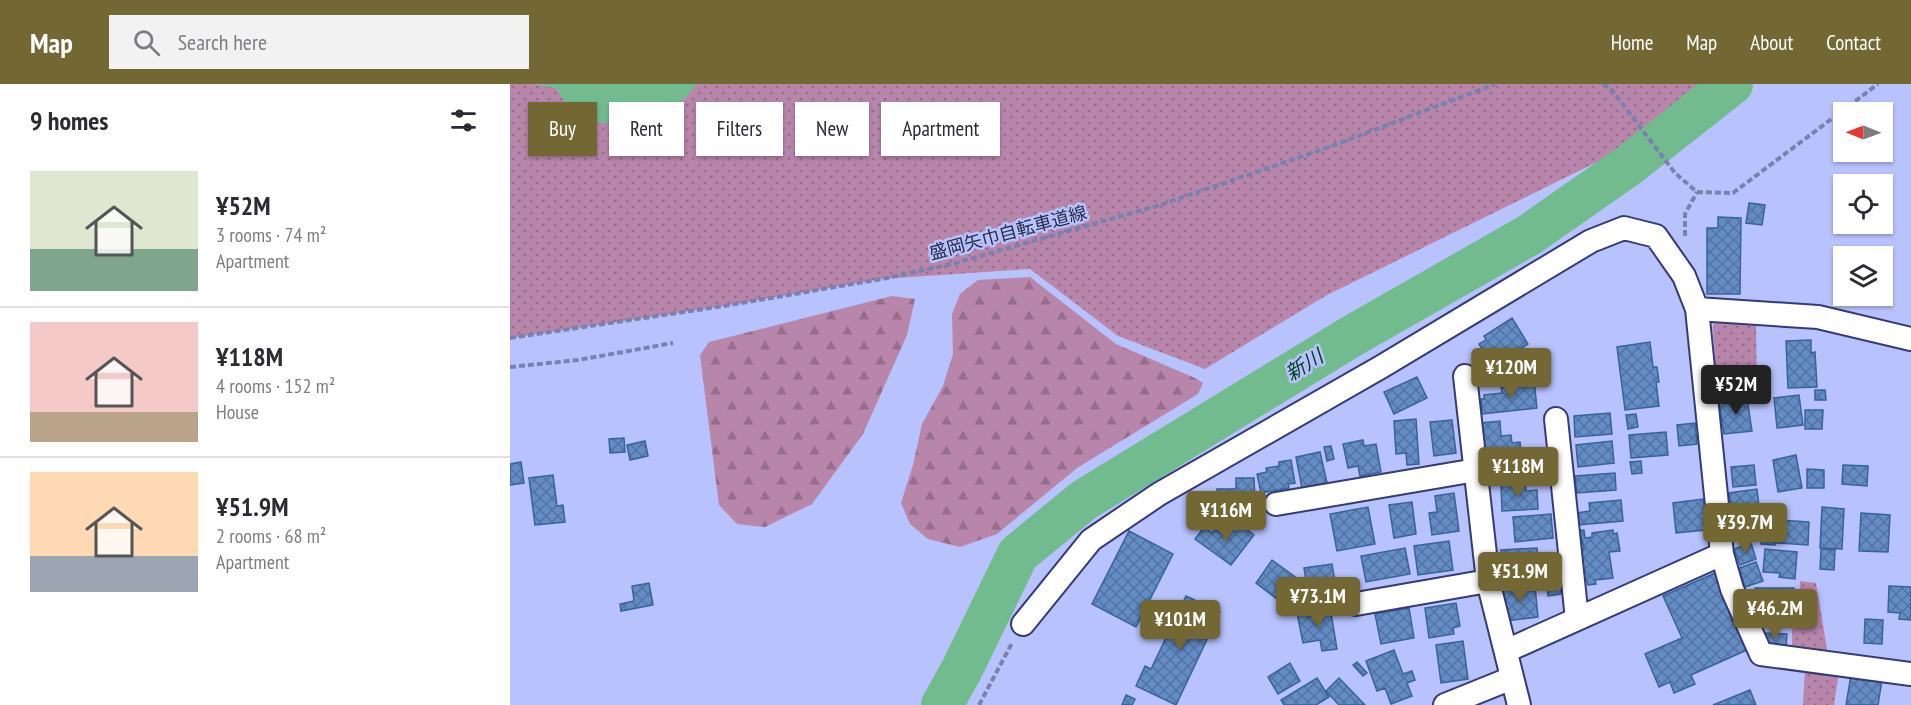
<!DOCTYPE html>
<meta charset="utf-8">
<style>
body{margin:0;font-family:"PT Sans Narrow","Noto Sans JP",sans-serif;background:#f2f2f3;color:#2b2b33;height:100vh;display:flex;flex-direction:column;font-size:22px;white-space:nowrap}
*{box-sizing:border-box;margin:0}
p{font-size:20px;color:#7c7c81}
.icon{flex:none;width:33px;height:33px;fill:none;stroke:currentColor;stroke-width:2;stroke-linecap:round;stroke-linejoin:round}
.map{position:relative;flex:1;overflow:hidden}
.side{display:flex;flex-direction:column;background:#fff;width:510px}
.side>*{flex:none}
.banner{position:absolute;left:18px;top:18px;width:570px;height:54px;display:flex;gap:12px}
.needle{width:39px;rotate:271deg}
.fabs{position:absolute;left:1323px;top:18px;display:grid;gap:12px}
.fabs a{display:grid;place-items:center;width:60px;height:60px;border-radius:0px;background:#fff;box-shadow:0 2px 4px #0004;font-size:30px}
.price{position:absolute;translate:-50% -51px;padding:0 14px;border-radius:6px;background:#736734;color:#fff;font-size:20px;line-height:39px;filter:drop-shadow(0 2px 3px #0008)}
.price::after{content:'';position:absolute;left:50%;top:36px;width:18px;height:14px;margin-left:-9px;background:inherit;clip-path:polygon(0 0,100% 0,50% 100%)}
.price.active{background:#222;color:#fff}
ul{padding:0;list-style:none}
li{display:flex;align-items:center;gap:18px;height:150px;padding:0 30px}
li+li{border-top:2px solid #e1e1e2}
li span{display:grid;place-items:center;flex:none;width:168px;height:120px;border-radius:0px;color:#555}
li>.icon{margin-inline-start:auto}
span .icon{width:72px;height:72px;fill:#fffc;stroke-width:1}
li b{font-size:26px}
h2{display:flex;justify-content:space-between;align-items:center;height:72px;padding:0 30px;font-size:26px}
.chip{padding:0 21px;border-radius:0px;background:#fff;box-shadow:0 2px 4px #0004;font-size:21px;line-height:54px}
.chip.active{background:#736734;color:#fff}
header{display:flex;align-items:center;gap:36px;box-sizing:border-box;height:84px;padding:0 30px;background:#736734;color:#fff}
header strong{font-size:28px}
nav{display:flex;gap:33px;margin-inline-start:auto;font-size:21px}
.search{width:420px;height:54px;background:#f2f2f3;display:flex;align-items:center;gap:15px;box-sizing:border-box;padding:0 21px;border-radius:0px;color:#7c7c81;font-size:22px}
main{display:flex;flex:1;min-height:0}
.map>svg:first-child{display:block}
.grass{fill:url(#grass-dots)}
.forest{fill:url(#forest-firs)}
.water{fill:#72bb8f}
.lines{fill:none;stroke-linecap:round;stroke-linejoin:round}
.river{stroke:#72bb8f;stroke-width:42}
.building{fill:url(#building-cross-hatch);stroke:#38629b;stroke-width:1.5}
.minor-casing{stroke:#353a78;stroke-width:26}
.path{stroke:#7981ae;stroke-width:4;stroke-dasharray:6 3;stroke-linecap:butt}
.minor{stroke:#fff;stroke-width:22}
.labels{text-anchor:middle;stroke-width:5;stroke-linejoin:round;paint-order:stroke}
.street-label{font-size:18px;fill:#282c48;stroke:#b8c2fd}
.water-label{font-size:20px;font-style:italic;fill:#003c20;stroke:#b8c2fd}
</style>
<header>
<strong>Map</strong>
<div class="search"><svg class="icon" aria-label="search" viewBox="0 0 24 24"><circle cx="10" cy="10" r="6"/><path d="M15 15l6 6"/></svg>Search here</div>
<nav><a>Home</a><a>Map</a><a>About</a><a>Contact</a></nav>
</header>
<main>
<section class="side">
<h2>9 homes<svg class="icon" aria-label="filters" viewBox="0 0 24 24"><path d="M4 7h16M4 17h16"/><circle cx="9" cy="7" r="2"/><circle cx="15" cy="17" r="2"/></svg></h2>
<ul>
<li><span style="background:linear-gradient(#dfe7d0 65%,#7fa58c 0)"><svg class="icon" aria-label="home" viewBox="0 0 24 24"><path d="M3 11l9-7 9 7M6 9v11h12V9"/></svg></span><div><b>¥52M</b><p>3 rooms · 74 m²</p><p>Apartment</p></div></li>
<li><span style="background:linear-gradient(#f6c9c9 75%,#b9a48a 0)"><svg class="icon" aria-label="home" viewBox="0 0 24 24"><path d="M3 11l9-7 9 7M6 9v11h12V9"/></svg></span><div><b>¥118M</b><p>4 rooms · 152 m²</p><p>House</p></div></li>
<li><span style="background:linear-gradient(#ffd9b3 70%,#9aa5b1 0)"><svg class="icon" aria-label="home" viewBox="0 0 24 24"><path d="M3 11l9-7 9 7M6 9v11h12V9"/></svg></span><div><b>¥51.9M</b><p>2 rooms · 68 m²</p><p>Apartment</p></div></li>
</ul>
</section>
<div class="map">
<svg width="1401" height="621" viewBox="0 0 1401 621">
<defs>
<pattern id="grass-dots" width="8" height="8" patternUnits="userSpaceOnUse" patternTransform="scale(1.5)"><rect width="8" height="8" fill="#b885ab"/><path d="M2 2h.1M6 6h.1" fill="none" stroke="#966d8d" stroke-width="1.8" stroke-linecap="round"/></pattern>
<pattern id="forest-firs" width="22" height="20" patternUnits="userSpaceOnUse" patternTransform="scale(1.5)"><rect width="22" height="20" fill="#b885ab"/><path d="M5 1l3.5 6h-7zM16 11l3.5 6h-7z" fill="#966d8d"/></pattern>
<pattern id="building-cross-hatch" width="8" height="8" patternUnits="userSpaceOnUse" patternTransform="scale(1.5)"><rect width="8" height="8" fill="#638cc5"/><path d="M0 0l8 8M0 8l8-8" fill="none" stroke="#5273a2"/></pattern>
</defs>
<rect width="100%" height="100%" fill="#b8c2fd"/>
<path class="grass" d="M 0,0 L 24,0 L 46,4 L 57,21 L 91,39 L 103,38 L 165,26 L 186,1 L 189,0 L 1193,0 L 1095,74 L 817,211 L 695,285 L 608,252 L 520,185 L 372,195 L 214,222 L 0,254 Z
M 1207,236 L 1246,238 L 1247,307 L 1207,309 L 1203,242 Z
M 1290,497 L 1306,499 L 1318,571 L 1282,566 L 1282,545 L 1288,544 Z
M 1295,583 L 1329,588 L 1324,621 L 1293,621 Z"/>
<path class="forest" d="M 520,193 L 606,260 L 685,294 L 693,299 L 688,310 L 567,384 L 487,450 L 450,463 L 418,455 L 400,440 L 391,419 L 403,381 L 412,340 L 433,302 L 443,270 L 442,230 L 450,210 L 468,196 Z
M 382,212 L 405,215 L 397,251 L 353,350 L 302,420 L 255,443 L 227,440 L 209,421 L 190,271 L 199,258 Z"/>
<path class="water" d="M 24,0 L 189,0 L 186,1 L 165,26 L 103,38 L 91,39 L 70,34 L 57,21 L 46,4 Z"/>
<g class="lines">
<path class="river" d="M 432,621 L 452,585 L 508,470 L 574,416 L 842,252 L 1019,151 L 1119,81 L 1222,0"/>
</g>
<path class="building" d="M 1239,119 L 1255,121 L 1252,141 L 1236,139 Z
M 1208,133 L 1231,134 L 1230,210 L 1197,210 L 1197,144 L 1208,144 Z
M 1002,234 L 1018,260 L 983,282 L 969,260 L 976,256 L 974,252 Z
M 1301,256 L 1301,269 L 1305,268 L 1307,303 L 1278,304 L 1276,257 Z
M 1140,258 L 1143,283 L 1147,283 L 1149,298 L 1146,298 L 1149,322 L 1115,326 L 1107,263 Z
M 907,293 L 917,314 L 884,330 L 874,308 Z
M 1021,296 L 1024,296 L 1027,324 L 972,330 L 971,315 L 974,315 L 974,311 L 992,309 L 991,303 L 1021,300 Z
M 1305,306 L 1315,306 L 1316,316 L 1305,316 Z
M 1289,311 L 1293,341 L 1267,344 L 1264,314 Z
M 1237,314 L 1242,347 L 1214,350 L 1209,318 Z
M 1295,326 L 1313,326 L 1312,345 L 1295,345 Z
M 1100,329 L 1102,350 L 1065,353 L 1064,332 Z
M 1126,330 L 1128,343 L 1118,345 L 1116,331 Z
M 906,335 L 909,380 L 897,381 L 896,369 L 886,370 L 884,337 Z
M 942,336 L 946,369 L 924,372 L 920,338 Z
M 990,337 L 991,352 L 1001,351 L 1002,359 L 1010,358 L 1013,381 L 1019,380 L 1020,391 L 977,396 L 971,339 Z
M 1185,339 L 1187,360 L 1169,362 L 1167,341 Z
M 1156,348 L 1158,371 L 1121,374 L 1119,351 Z
M 114,354 L 115,368 L 100,369 L 99,355 Z
M 853,356 L 854,362 L 866,360 L 871,388 L 850,392 L 848,382 L 838,384 L 833,360 Z
M 135,357 L 138,372 L 120,376 L 117,361 Z
M 1102,357 L 1104,379 L 1068,383 L 1066,361 Z
M 821,362 L 824,375 L 817,377 L 814,363 Z
M 810,368 L 817,399 L 792,404 L 786,373 Z
M 1286,371 L 1292,404 L 1268,408 L 1263,376 Z
M 781,376 L 785,399 L 778,400 L 779,404 L 751,409 L 747,390 L 757,388 L 756,384 L 769,382 L 769,378 Z
M 1131,377 L 1132,389 L 1122,390 L 1120,378 Z
M 11,378 L 14,399 L 0,401 L 0,380 Z
M 1244,381 L 1246,401 L 1223,403 L 1221,383 Z
M 1333,381 L 1358,382 L 1357,402 L 1332,400 Z
M 1297,385 L 1314,386 L 1314,404 L 1297,404 Z
M 1105,389 L 1106,406 L 1067,409 L 1065,392 Z
M 43,391 L 47,422 L 53,421 L 55,438 L 25,441 L 19,394 Z
M 726,394 L 744,394 L 745,418 L 733,418 L 733,424 L 728,424 L 728,432 L 696,433 L 696,419 L 707,418 L 707,405 L 726,405 Z
M 1015,399 L 1016,407 L 1027,406 L 1028,425 L 992,427 L 991,401 Z
M 1247,405 L 1250,431 L 1236,433 L 1237,440 L 1224,442 L 1219,409 Z
M 944,409 L 949,447 L 922,451 L 919,429 L 927,428 L 925,412 Z
M 1193,415 L 1196,446 L 1166,449 L 1163,419 Z
M 1111,416 L 1113,437 L 1068,441 L 1067,429 L 1080,427 L 1079,419 Z
M 902,418 L 906,450 L 884,454 L 879,421 Z
M 858,423 L 865,460 L 827,467 L 820,430 Z
M 1312,423 L 1334,425 L 1332,465 L 1310,464 Z
M 1351,429 L 1380,431 L 1378,468 L 1349,467 Z
M 1041,430 L 1043,454 L 1005,458 L 1003,433 Z
M 1268,436 L 1299,438 L 1298,461 L 1267,459 Z
M 726,437 L 744,451 L 721,481 L 685,455 L 694,443 L 702,449 L 705,445 L 714,452 Z
M 1252,441 L 1266,443 L 1265,461 L 1251,460 Z
M 1074,446 L 1075,454 L 1082,453 L 1082,449 L 1103,446 L 1103,450 L 1107,449 L 1110,467 L 1099,468 L 1103,494 L 1085,496 L 1086,500 L 1078,501 L 1077,497 L 1072,497 L 1067,467 L 1074,466 L 1072,455 L 1064,456 L 1063,447 Z
M 619,447 L 663,470 L 626,543 L 582,520 Z
M 939,457 L 943,486 L 908,491 L 904,462 Z
M 1241,459 L 1246,475 L 1230,481 L 1224,465 Z
M 895,464 L 900,490 L 856,498 L 851,472 Z
M 1027,464 L 1028,479 L 1025,479 L 1025,495 L 993,497 L 991,466 Z
M 1255,465 L 1287,468 L 1285,495 L 1269,493 L 1270,489 L 1253,488 Z
M 1311,465 L 1325,466 L 1324,486 L 1310,485 Z
M 762,476 L 788,495 L 778,509 L 789,517 L 776,522 L 746,499 Z
M 1047,476 L 1049,496 L 1032,498 L 1030,478 Z
M 1246,478 L 1253,497 L 1235,503 L 1229,484 Z
M 822,480 L 827,510 L 799,514 L 794,484 Z
M 1205,489 L 1239,565 L 1181,591 L 1185,600 L 1164,609 L 1160,598 L 1149,603 L 1135,570 L 1172,554 L 1153,512 Z
M 139,499 L 143,521 L 111,527 L 110,520 L 124,517 L 122,502 Z
M 1050,500 L 1051,510 L 1038,512 L 1037,502 Z
M 1025,502 L 1028,533 L 996,537 L 992,506 Z
M 1379,502 L 1401,503 L 1401,536 L 1389,535 L 1390,529 L 1378,528 Z
M 1245,504 L 1284,504 L 1284,538 L 1245,538 Z
M 676,512 L 710,528 L 666,621 L 626,602 L 635,582 L 641,585 Z
M 946,519 L 950,542 L 943,544 L 944,550 L 919,554 L 915,524 Z
M 820,523 L 827,565 L 812,567 L 810,556 L 793,559 L 787,529 Z
M 899,524 L 904,554 L 871,560 L 865,530 Z
M 1355,535 L 1373,536 L 1372,560 L 1354,559 Z
M 1253,549 L 1277,550 L 1276,564 L 1253,563 Z
M 953,557 L 958,595 L 931,599 L 926,561 Z
M 884,566 L 893,590 L 902,587 L 905,596 L 897,599 L 902,612 L 881,620 L 875,604 L 867,607 L 856,577 Z
M 847,578 L 857,589 L 853,592 L 843,581 Z
M 780,579 L 790,597 L 768,610 L 758,593 Z
M 1341,591 L 1372,596 L 1368,621 L 1336,621 Z
M 807,594 L 819,613 L 806,621 L 774,621 L 771,616 Z
M 829,594 L 855,621 L 829,621 L 816,607 Z
M 1240,606 L 1246,621 L 1203,621 Z
M 616,611 L 625,615 L 622,621 L 612,621 Z"/>
<g class="lines">
<g class="minor-casing">
<path id="minor" d="M 955,292 L 978,497 L 1009,621
M 1046,335 L 1067,535
M 766,420 L 966,386
M 1212,470 L 1222,505 L 1251,570 L 1401,590
M 846,520 L 978,497
M 513,540 L 581,456 L 649,410 L 871,283 L 1081,157 L 1114,144 L 1146,152 L 1174,192 L 1187,225
M 996,567 L 1212,470 L 1187,225 L 1308,233 L 1401,255
M 935,621 L 1002,594"/>
</g>
<path class="path" d="M 1093,0 L 1101,5 L 1165,89 L 1187,108 L 1223,109 L 1368,0
M 1175,152 L 1175,130 L 1187,108
M 0,254 L 214,222 L 372,195 L 442,180 L 650,121 L 822,62 L 985,0
M 0,283 L 68,276 L 163,259
M 469,621 L 502,559"/>
<use href="#minor" class="minor"/>
</g>
<g class="labels">
<g class="street-label">
<text transform="translate(498 149) rotate(-15)" y="6">盛岡矢巾自転車道線</text>
</g>
<g class="water-label">
<text transform="translate(794 281) rotate(-32)" y="7">新川</text>
</g>
</g>
</svg>
<div class="fabs">
<a><svg class="needle" viewBox="-14 -14 28 28"><path d="M0-13l5 13h-10z" fill="#e53935"/><path d="M0 13l5-13h-10z" fill="#7c7c81"/></svg></a>
<a><svg class="icon" aria-label="locate" viewBox="0 0 24 24"><circle cx="12" cy="12" r="6"/><path d="M12 2v4M12 18v4M2 12h4M18 12h4"/></svg></a>
<a><svg class="icon" aria-label="layers" viewBox="0 0 24 24"><path d="M12 4l9 5-9 5-9-5zM3 14l9 5 9-5"/></svg></a>
</div>
<b class="price" style="left:1001px;top:315px">¥120M</b>
<b class="price active" style="left:1226px;top:332px">¥52M</b>
<b class="price" style="left:1008px;top:414px">¥118M</b>
<b class="price" style="left:716px;top:458px">¥116M</b>
<b class="price" style="left:1235px;top:470px">¥39.7M</b>
<b class="price" style="left:1010px;top:519px">¥51.9M</b>
<b class="price" style="left:808px;top:544px">¥73.1M</b>
<b class="price" style="left:1265px;top:556px">¥46.2M</b>
<b class="price" style="left:670px;top:567px">¥101M</b>
<div class="banner">
<a class="chip active">Buy</a>
<a class="chip">Rent</a>
<a class="chip">Filters</a>
<a class="chip">New</a>
<a class="chip">Apartment</a>
</div>
</div>
</main>
